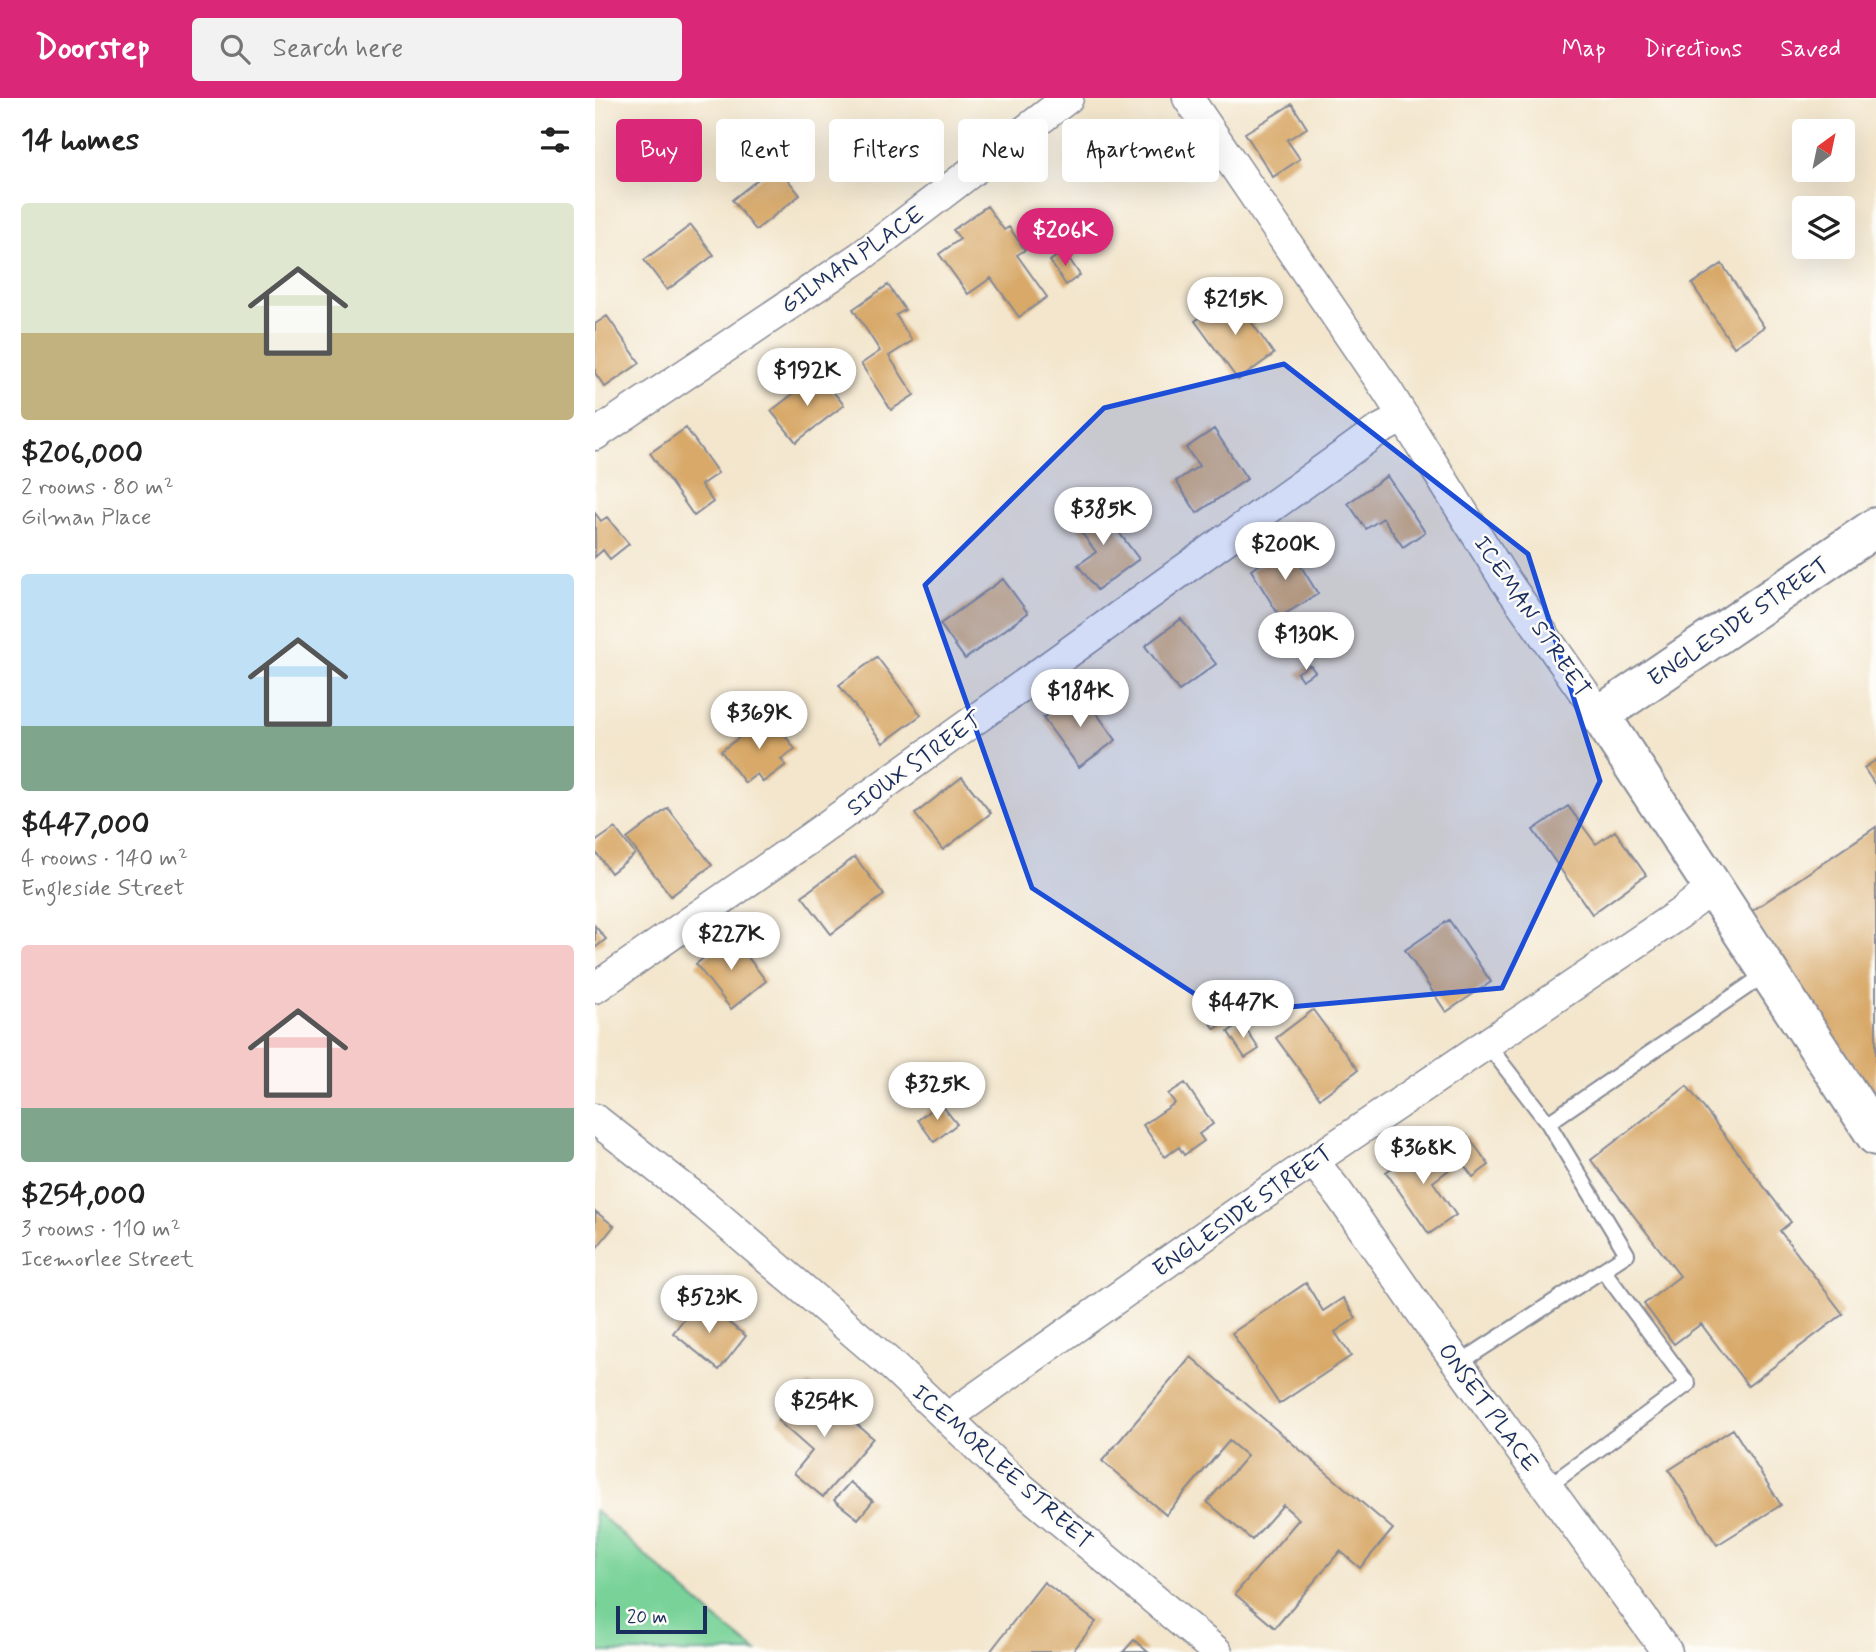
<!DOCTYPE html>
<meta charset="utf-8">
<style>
body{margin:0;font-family:Mynerve,sans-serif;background:#f2f2f2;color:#222;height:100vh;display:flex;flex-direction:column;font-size:26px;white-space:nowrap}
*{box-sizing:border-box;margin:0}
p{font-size:23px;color:#767676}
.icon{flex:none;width:38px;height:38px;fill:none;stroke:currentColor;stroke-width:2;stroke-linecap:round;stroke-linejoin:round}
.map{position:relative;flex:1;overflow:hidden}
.details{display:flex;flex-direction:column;background:#fff;width:595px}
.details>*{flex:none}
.banner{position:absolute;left:21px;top:21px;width:665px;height:63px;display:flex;gap:14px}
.needle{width:46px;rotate:33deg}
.controls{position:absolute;left:1197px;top:21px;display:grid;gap:14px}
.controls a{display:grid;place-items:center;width:63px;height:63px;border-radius:7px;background:#fff;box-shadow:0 7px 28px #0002;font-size:35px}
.scale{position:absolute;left:21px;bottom:18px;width:91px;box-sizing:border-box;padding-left:7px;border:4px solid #1b2f5e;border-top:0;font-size:19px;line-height:24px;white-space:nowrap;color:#1b2f5e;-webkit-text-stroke:5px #fdfcf7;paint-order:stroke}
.price{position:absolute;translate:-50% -60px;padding:0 16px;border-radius:24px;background:#fff;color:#222;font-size:23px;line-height:46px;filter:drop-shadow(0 2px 4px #0008)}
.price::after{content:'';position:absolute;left:50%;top:42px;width:21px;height:16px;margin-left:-10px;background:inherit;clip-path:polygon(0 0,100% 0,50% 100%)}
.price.selected{background:#db2777;color:#fff}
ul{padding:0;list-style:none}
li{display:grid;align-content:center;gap:14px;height:371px;padding:0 21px}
li span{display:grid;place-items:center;height:217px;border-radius:7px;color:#555}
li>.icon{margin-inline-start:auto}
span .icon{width:126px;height:126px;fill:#fffc;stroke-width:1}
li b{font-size:30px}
h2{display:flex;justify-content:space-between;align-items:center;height:84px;padding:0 21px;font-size:30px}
.pill{padding:0 24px;border-radius:7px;background:#fff;box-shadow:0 7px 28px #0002;font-size:24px;line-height:63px}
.pill.selected{background:#db2777;color:#fff}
header{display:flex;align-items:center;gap:42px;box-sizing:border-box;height:98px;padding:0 35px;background:#db2777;color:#fff}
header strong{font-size:33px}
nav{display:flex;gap:38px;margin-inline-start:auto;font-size:24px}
.search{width:490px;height:63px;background:#f2f2f2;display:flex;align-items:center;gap:18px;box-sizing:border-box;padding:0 24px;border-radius:7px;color:#767676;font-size:26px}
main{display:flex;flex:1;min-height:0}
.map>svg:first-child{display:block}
.green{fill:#79d399;stroke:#4a817c;stroke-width:2}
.building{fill:#d8a969}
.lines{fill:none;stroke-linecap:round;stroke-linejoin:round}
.lane-casing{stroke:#878a96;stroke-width:18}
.street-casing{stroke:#878a96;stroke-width:33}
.secondary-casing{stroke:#878a96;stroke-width:42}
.lane{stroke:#fff;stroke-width:14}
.street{stroke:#fff;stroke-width:30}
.secondary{stroke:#fff;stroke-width:38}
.marked{fill:#1d4ed8;fill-opacity:0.2;stroke:#1d4ed8;stroke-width:5;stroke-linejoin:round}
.labels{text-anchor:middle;stroke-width:5;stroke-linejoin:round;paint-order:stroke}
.street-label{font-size:23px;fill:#1b2f5e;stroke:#fdfcf7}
</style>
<header>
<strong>Doorstep</strong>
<div class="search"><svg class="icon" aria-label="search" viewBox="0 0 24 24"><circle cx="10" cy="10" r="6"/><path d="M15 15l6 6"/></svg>Search here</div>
<nav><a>Map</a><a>Directions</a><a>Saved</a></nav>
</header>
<main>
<section class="details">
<h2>14 homes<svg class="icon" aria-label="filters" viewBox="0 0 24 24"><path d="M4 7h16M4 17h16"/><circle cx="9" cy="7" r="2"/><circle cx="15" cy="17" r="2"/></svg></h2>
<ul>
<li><span style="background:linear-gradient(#dfe7d0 60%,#c2b280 0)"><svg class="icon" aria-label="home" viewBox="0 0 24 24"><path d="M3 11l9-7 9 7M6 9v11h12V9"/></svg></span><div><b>$206,000</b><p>2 rooms · 80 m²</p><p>Gilman Place</p></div></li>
<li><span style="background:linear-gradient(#bfe0f5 70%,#7fa58c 0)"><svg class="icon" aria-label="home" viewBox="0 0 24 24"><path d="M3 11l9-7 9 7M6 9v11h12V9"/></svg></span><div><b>$447,000</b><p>4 rooms · 140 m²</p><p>Engleside Street</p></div></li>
<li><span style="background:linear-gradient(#f6c9c9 75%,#7fa58c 0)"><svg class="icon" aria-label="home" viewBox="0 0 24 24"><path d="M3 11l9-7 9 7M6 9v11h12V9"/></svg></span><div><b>$254,000</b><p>3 rooms · 110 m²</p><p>Icemorlee Street</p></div></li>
</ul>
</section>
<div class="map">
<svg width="1281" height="1554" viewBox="0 0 1281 1554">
<rect width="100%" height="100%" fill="#fdfcf7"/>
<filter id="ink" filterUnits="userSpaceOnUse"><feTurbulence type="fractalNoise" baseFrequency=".0143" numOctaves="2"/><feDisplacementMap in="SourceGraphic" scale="14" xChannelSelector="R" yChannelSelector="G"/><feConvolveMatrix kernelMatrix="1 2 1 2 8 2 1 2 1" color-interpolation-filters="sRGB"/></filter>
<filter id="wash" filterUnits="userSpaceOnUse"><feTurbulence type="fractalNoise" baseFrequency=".00686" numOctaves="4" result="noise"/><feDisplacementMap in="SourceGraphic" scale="28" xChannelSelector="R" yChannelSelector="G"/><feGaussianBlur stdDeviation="1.57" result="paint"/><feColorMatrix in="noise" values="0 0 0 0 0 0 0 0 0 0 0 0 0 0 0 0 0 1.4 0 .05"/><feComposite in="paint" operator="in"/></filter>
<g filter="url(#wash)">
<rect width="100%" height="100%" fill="#f3e6cd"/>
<path class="green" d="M 0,1412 L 119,1519 L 162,1554 L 0,1554 Z"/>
<g id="blocks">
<path class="building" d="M 697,6 L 712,30 L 692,42 L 705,61 L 678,79 L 650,35 Z
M 181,67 L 205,97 L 161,132 L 137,102 Z
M 392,108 L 409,132 L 414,129 L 430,152 L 422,157 L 452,199 L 424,219 L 396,180 L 373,196 L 344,156 L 365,141 L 358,132 Z
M 96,127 L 119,157 L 72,192 L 49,162 Z
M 469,153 L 485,177 L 471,187 L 455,163 Z
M 1127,166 L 1169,229 L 1139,249 L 1097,186 Z
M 293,187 L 310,212 L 301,217 L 317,243 L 294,258 L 319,297 L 296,312 L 266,266 L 285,253 L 258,211 Z
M 637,197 L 679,256 L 643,282 L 600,223 Z
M 12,218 L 45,265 L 10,289 L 0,275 L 0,226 Z
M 224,276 L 249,307 L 201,344 L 176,313 Z
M 91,330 L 123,375 L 106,387 L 118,404 L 99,418 L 55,355 Z
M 619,331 L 652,381 L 602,415 L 581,383 L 604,368 L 591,350 Z
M 792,378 L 830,434 L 808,449 L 788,420 L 771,431 L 753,405 Z
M 501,404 L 544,461 L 502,492 L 483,467 L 501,454 L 477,422 Z
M 0,415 L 6,423 L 12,419 L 34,446 L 15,461 L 8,452 L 0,459 Z
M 694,449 L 723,496 L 685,519 L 656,472 Z
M 408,481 L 433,515 L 370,561 L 345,526 Z
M 586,521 L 621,566 L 584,593 L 550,548 Z
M 282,559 L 326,617 L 288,645 L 244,587 Z
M 715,567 L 720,574 L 707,582 L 702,575 Z
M 485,593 L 521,642 L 484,669 L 448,620 Z
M 175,617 L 200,651 L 186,661 L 191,667 L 168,684 L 162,676 L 150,685 L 126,653 Z
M 1281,662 L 1281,688 L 1269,670 Z
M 367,679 L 396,715 L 348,752 L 320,716 Z
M 973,708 L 1001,746 L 1020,733 L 1051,777 L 997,816 L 938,732 Z
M 73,710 L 117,767 L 76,798 L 32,741 Z
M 1281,729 L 1281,1001 L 1154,815 Z
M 20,730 L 40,756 L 16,775 L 0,753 L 0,744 Z
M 260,759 L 289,797 L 236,836 L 207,798 Z
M 854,822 L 896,884 L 851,914 L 810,852 Z
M 0,828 L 11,841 L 0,850 Z
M 137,838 L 171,883 L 136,911 L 101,866 Z
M 630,903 L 640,917 L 620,931 L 610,917 Z
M 718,912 L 763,972 L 725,1000 L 681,940 Z
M 646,924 L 664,951 L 650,960 L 633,934 Z
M 590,985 L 618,1026 L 604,1036 L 609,1043 L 589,1057 L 584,1049 L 570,1059 L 548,1027 L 580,1005 L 573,996 Z
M 1092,988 L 1196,1124 L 1185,1133 L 1248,1216 L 1153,1288 L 1106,1226 L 1079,1246 L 1049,1206 L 1085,1178 L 996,1062 Z
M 345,1005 L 362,1026 L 339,1044 L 323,1022 Z
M 872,1037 L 894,1067 L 878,1079 L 855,1048 Z
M 835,1043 L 855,1071 L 838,1084 L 861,1117 L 834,1136 L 791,1074 Z
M 0,1113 L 19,1128 L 0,1152 Z
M 711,1185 L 728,1213 L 748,1200 L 761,1220 L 740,1234 L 756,1258 L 684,1306 L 637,1235 Z
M 104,1202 L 151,1238 L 124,1272 L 78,1235 Z
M 596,1259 L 798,1431 L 765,1470 L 745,1453 L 680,1530 L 640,1496 L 704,1421 L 688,1407 L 657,1442 L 612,1404 L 652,1358 L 634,1343 L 571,1417 L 507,1363 Z
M 214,1286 L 278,1340 L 228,1399 L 199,1375 L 217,1353 L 183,1323 Z
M 1138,1331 L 1186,1407 L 1122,1447 L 1074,1372 Z
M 255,1384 L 278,1403 L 263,1421 L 239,1402 Z
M 449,1484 L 501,1524 L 477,1554 L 395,1554 Z
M 539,1542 L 553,1554 L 528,1554 Z"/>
</g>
</g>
<g filter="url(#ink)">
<use href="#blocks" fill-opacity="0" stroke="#878a96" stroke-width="2"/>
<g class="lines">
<g class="lane-casing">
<path id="lane" d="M 892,946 L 953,1025 L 1172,875
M 863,1266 L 1032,1156 L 953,1025
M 952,1389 L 1093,1286 L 1008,1172"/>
</g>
<g class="street-casing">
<path id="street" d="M 593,0 L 793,294 L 908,479 L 1005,617
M 0,337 L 265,159 L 473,0
M 0,890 L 215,740 L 782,333 L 809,319
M 0,1021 L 111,1108 L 292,1263 L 424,1388 L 622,1554
M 718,1063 L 742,1093 L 835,1227 L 1072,1554
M 352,1320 L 653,1107 L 1084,816 L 1118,790"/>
</g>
<g class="secondary-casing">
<path id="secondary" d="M 1281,429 L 1005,617 L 1281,1038"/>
</g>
<use href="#lane" class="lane"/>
<use href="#street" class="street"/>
<use href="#secondary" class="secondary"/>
</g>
</g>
<path class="marked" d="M 689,266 L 933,456 L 1005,683 L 907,890 L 629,915 L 437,790 L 330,487 L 509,310 Z"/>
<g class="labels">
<g class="street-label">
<text transform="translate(257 161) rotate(-35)" y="8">GILMAN PLACE</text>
<text transform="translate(938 518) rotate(56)" y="8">ICEMAN STREET</text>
<text transform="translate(1143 523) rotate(-34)" y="8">ENGLESIDE STREET</text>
<text transform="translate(319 665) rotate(-36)" y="8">SIOUX STREET</text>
<text transform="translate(647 1112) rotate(-35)" y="8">ENGLESIDE STREET</text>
<text transform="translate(894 1309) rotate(54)" y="8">ONSET PLACE</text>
<text transform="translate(408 1368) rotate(42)" y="8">ICEMORLEE STREET</text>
</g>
</g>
</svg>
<div class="controls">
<a><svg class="needle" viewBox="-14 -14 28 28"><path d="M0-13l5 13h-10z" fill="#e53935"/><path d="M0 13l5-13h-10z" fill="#767676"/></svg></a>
<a><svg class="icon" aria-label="layers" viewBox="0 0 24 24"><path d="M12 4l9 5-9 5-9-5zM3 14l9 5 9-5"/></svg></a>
</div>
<div class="scale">20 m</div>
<b class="price selected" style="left:470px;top:170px">$206K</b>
<b class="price" style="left:640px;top:239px">$215K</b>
<b class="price" style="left:212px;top:310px">$192K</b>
<b class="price" style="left:508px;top:449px">$385K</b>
<b class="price" style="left:690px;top:484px">$200K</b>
<b class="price" style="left:711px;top:574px">$130K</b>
<b class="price" style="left:485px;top:631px">$184K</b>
<b class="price" style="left:164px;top:653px">$369K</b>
<b class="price" style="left:136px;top:874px">$227K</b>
<b class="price" style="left:648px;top:942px">$447K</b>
<b class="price" style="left:342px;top:1024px">$325K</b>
<b class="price" style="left:828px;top:1088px">$368K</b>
<b class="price" style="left:114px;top:1237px">$523K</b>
<b class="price" style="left:229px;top:1341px">$254K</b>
<div class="banner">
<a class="pill selected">Buy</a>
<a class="pill">Rent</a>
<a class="pill">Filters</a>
<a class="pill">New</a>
<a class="pill">Apartment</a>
</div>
</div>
</main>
